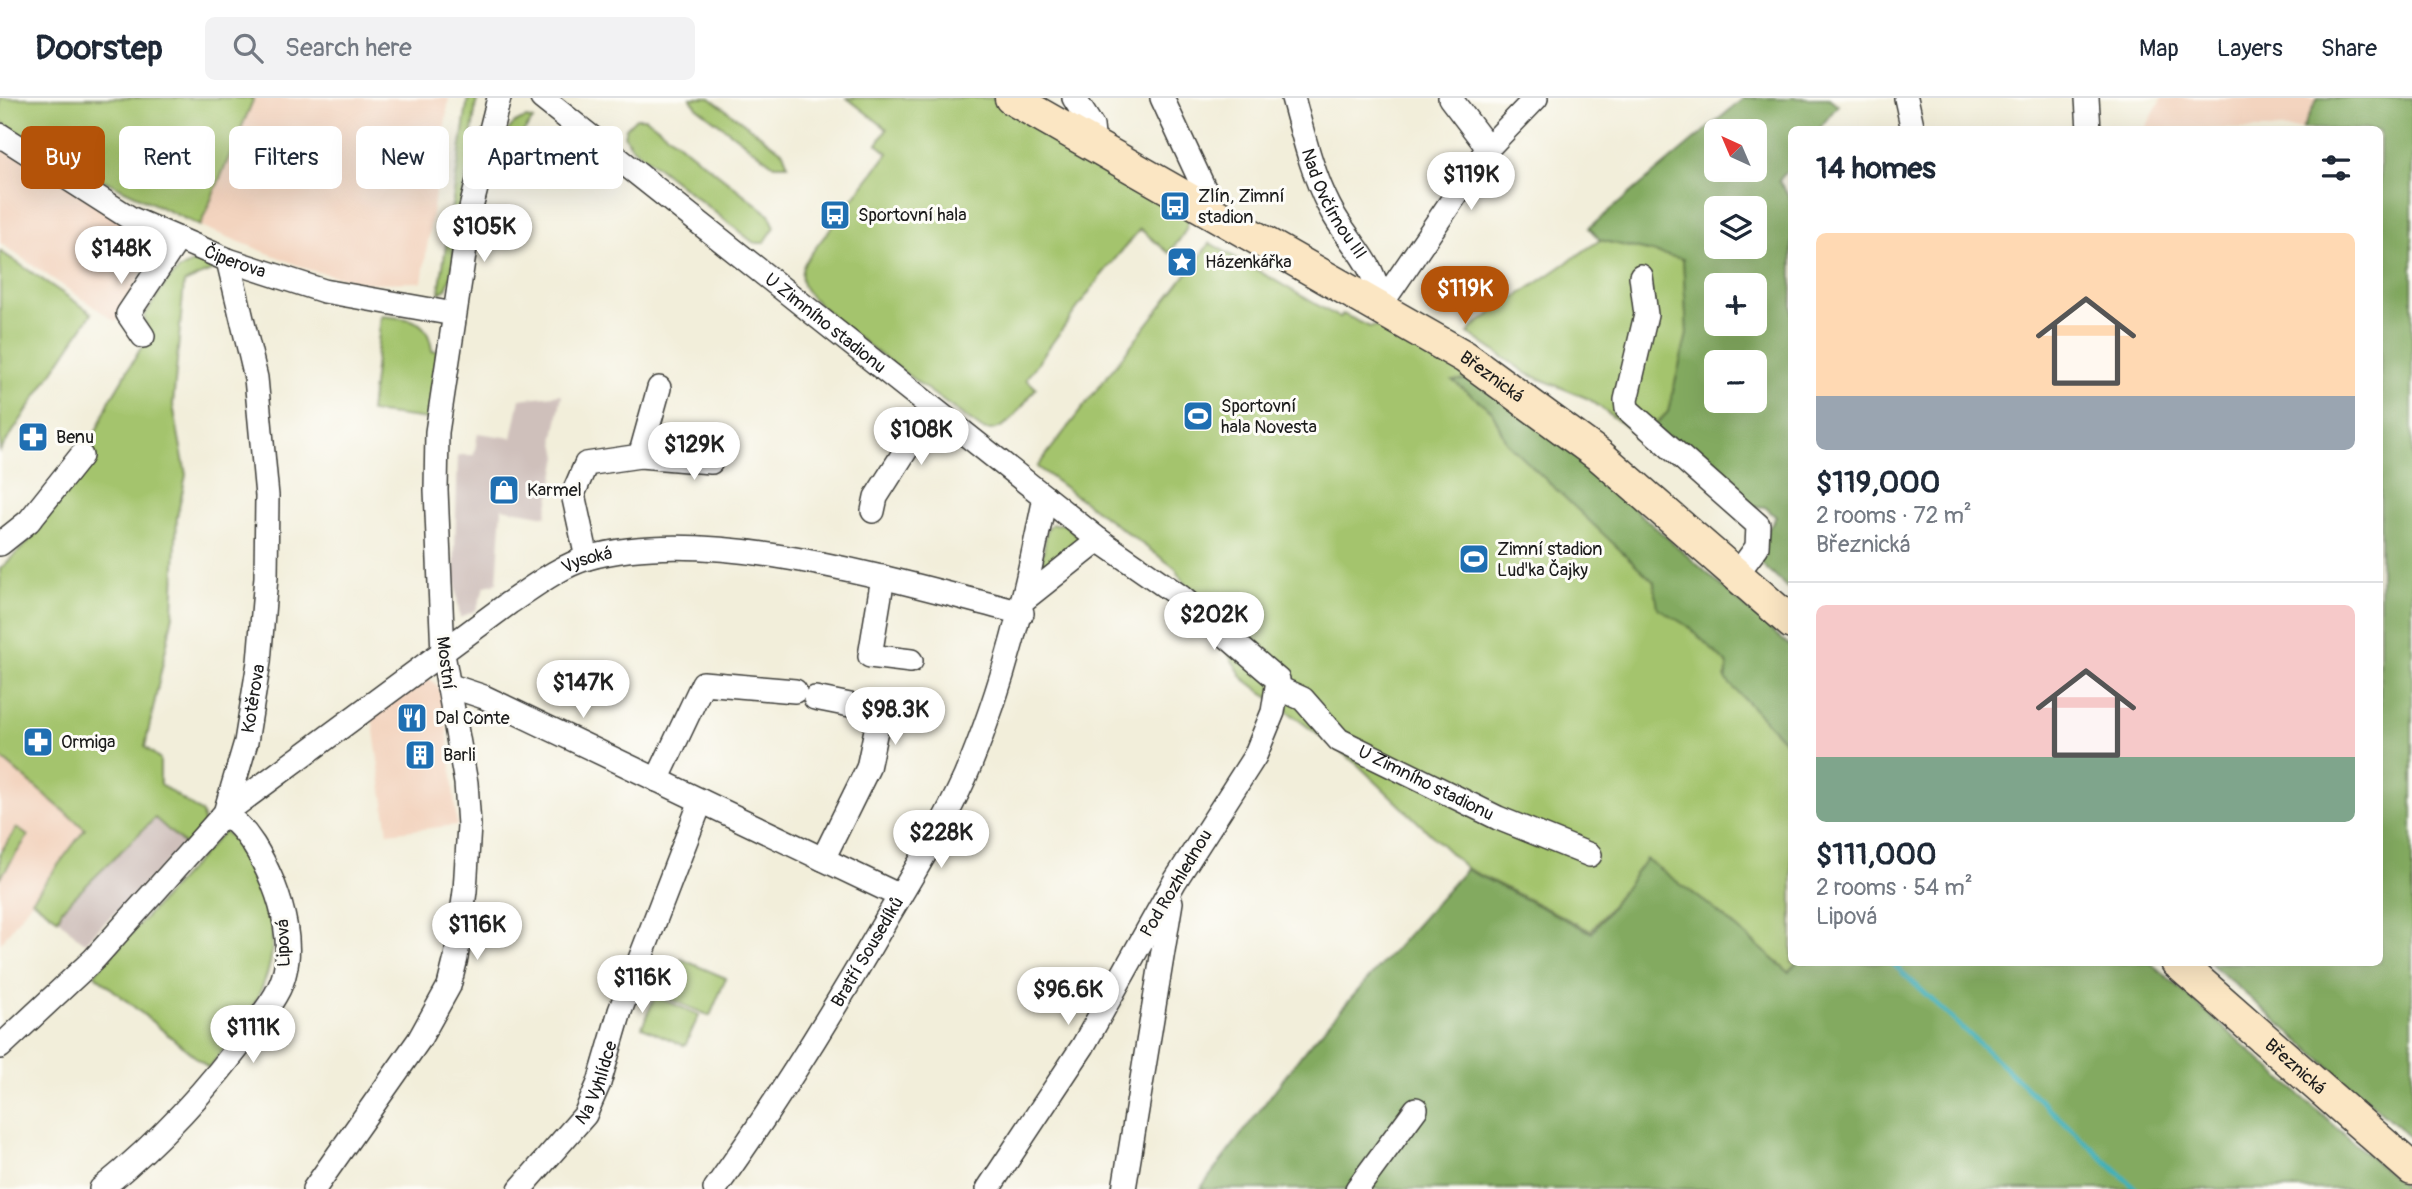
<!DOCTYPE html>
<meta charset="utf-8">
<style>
body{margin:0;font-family:Pangolin,sans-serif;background:#f2f2f3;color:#1f2937;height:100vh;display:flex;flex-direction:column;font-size:26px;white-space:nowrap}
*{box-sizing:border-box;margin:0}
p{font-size:23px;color:#747a83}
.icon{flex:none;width:38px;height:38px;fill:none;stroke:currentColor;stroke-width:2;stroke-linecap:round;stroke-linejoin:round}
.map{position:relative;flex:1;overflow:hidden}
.drawer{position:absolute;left:1788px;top:28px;width:595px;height:840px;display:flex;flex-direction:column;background:#fff;border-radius:10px;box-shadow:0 7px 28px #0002}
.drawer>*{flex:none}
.top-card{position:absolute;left:21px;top:28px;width:665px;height:63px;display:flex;gap:14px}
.needle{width:46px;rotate:316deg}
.buttons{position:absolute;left:1704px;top:21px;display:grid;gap:14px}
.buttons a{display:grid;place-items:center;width:63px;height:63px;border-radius:10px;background:#fff;box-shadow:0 7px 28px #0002;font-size:35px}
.price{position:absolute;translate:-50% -60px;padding:0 16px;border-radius:24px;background:#fff;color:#222;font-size:23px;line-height:46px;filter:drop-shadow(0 2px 4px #0008)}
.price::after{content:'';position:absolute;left:50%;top:42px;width:21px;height:16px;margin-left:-10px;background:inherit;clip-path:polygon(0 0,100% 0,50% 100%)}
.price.active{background:#b45309;color:#fff}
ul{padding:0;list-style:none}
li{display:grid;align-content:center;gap:14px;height:371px;padding:0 28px}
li+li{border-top:2px solid #e0e1e3}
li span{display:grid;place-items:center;height:217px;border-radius:10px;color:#555}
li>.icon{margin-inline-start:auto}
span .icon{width:126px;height:126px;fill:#fffc;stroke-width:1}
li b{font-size:30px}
h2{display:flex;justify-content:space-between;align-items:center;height:84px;padding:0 28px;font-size:30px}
.chip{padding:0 24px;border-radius:10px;background:#fff;box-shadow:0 7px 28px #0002;font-size:24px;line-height:63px}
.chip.active{background:#b45309;color:#fff}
header{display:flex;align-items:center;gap:42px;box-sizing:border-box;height:98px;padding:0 35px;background:#fff;border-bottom:2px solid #e0e1e3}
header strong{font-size:33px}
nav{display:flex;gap:38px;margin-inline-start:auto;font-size:24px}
.search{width:490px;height:63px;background:#f2f2f3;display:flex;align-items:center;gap:18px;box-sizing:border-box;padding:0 24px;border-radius:10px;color:#747a83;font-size:26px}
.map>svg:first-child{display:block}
.built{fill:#f3d4bf}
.industrial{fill:#cfc0bb}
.green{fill:#a4c46d;stroke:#607044;stroke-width:2}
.forest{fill:#83aa60;stroke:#50633e;stroke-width:2;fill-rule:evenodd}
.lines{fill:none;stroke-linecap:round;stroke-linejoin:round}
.stream{stroke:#40b0ba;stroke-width:5}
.street-casing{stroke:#3c3c38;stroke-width:26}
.secondary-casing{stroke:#3c3c38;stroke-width:35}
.street{stroke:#fff;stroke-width:23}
.secondary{stroke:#fbe6c3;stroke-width:32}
.labels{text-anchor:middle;stroke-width:6;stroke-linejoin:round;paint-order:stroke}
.poi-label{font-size:18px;fill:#1c1c1c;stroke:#fdfcf7;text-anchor:start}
.street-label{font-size:18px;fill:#1c1c1c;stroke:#fdfcf7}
</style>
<header>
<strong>Doorstep</strong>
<div class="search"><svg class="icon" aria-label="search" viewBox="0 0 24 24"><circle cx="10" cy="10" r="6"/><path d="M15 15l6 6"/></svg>Search here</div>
<nav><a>Map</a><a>Layers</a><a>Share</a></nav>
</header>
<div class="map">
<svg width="2412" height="1091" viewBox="0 0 2412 1091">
<rect width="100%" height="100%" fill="#fdfcf7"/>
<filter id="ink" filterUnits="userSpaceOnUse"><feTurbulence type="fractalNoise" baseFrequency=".0143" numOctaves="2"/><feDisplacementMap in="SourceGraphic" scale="14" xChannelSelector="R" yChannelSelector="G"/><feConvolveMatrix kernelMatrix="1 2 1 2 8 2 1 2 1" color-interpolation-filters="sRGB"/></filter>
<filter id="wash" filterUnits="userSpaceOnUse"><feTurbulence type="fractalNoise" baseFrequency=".00686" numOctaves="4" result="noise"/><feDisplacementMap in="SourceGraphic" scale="28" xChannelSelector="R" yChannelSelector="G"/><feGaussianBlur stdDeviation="1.57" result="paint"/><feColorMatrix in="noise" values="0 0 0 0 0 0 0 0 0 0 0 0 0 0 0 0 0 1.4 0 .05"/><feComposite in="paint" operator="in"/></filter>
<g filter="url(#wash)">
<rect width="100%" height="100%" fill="#f2eeda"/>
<path class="built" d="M 252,0 L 449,0 L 422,184 L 365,185 L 310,172 L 200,128 L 220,68 Z
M 2162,0 L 2318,0 L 2302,31 L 2145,31 Z
M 0,46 L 125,120 L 145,144 L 145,166 L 121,221 L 115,223 L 0,145 Z
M 427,579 L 437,587 L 444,601 L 457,727 L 388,735 L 372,618 Z
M 0,659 L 85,731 L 0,846 Z"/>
<path class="industrial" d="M 562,296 L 554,339 L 558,359 L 546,418 L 502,410 L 497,485 L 485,488 L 476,512 L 460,520 L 454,478 L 458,357 L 474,357 L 478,335 L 512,340 L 520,301 Z
M 156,720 L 184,747 L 84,845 L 58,821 L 62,812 Z"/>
<path class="green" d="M 0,0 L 254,0 L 200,128 L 55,59 L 0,23 Z
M 468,0 L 477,0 L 451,178 L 446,191 L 439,195 Z
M 690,0 L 710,0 L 783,54 L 788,67 L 774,67 L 698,10 Z
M 847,0 L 992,0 L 1015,12 L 1088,66 L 1132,91 L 1168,103 L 1188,116 C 1191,131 1177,144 1169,155 L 1140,131 L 1100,179 L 1026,281 L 1036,290 C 1022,307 1007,338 982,331 C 953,310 810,210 803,187 C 799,175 803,166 810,157 L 888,55 L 877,46 L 887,31 Z
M 527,20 L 533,22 L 500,63 L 498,58 C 504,40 506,25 527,20 Z
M 636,20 L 645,20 L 654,26 L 769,116 L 775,129 L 764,145 L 754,145 L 632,49 L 624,37 L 626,30 Z
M 1600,142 L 1683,161 L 1687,236 L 1668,314 L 1641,340 L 1589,301 L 1528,276 L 1468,235 L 1475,227 Z
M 1210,145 L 1340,220 L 1343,216 L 1370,229 L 1393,227 L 1471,281 L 1792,550 L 1792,864 L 1798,865 L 1789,874 L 1709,807 L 1647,762 L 1591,833 L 1466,770 L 1357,666 L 1243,580 L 1175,470 L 1037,369 Z
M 0,153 L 92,215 L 0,353 Z
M 202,163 L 215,171 L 184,185 L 173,307 L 186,377 L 177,419 L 173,517 L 145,649 L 160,661 L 160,686 L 202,715 L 204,726 L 186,748 L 155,720 L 62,811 L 58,821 L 32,802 L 85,731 L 0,659 L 0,471 L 28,444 L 76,379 L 110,302 L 148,238 L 144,218 C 160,195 171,167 202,163 Z
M 381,218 C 410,221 428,219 432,253 L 438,253 L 428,321 L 370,314 Z
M 1052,426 L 1064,426 L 1078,438 L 1077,447 L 1040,475 L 1047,431 Z
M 17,730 L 28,738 L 0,780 L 0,755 Z
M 224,733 C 257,759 278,817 271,859 C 269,875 260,895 253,909 C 244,931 223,951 209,970 L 96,878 L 95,875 Z
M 681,861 L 726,880 L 710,918 L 665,899 Z
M 655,898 L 699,917 L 685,948 L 642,929 Z"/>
<path class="forest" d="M 1744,0 L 1829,0 L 1838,7 L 1819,31 L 1792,32 L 1792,66 L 1779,83 L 1792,103 L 1792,494 L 1758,463 L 1769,430 L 1776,419 L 1765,409 L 1749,408 L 1653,329 L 1668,314 L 1687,236 L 1683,161 L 1600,142 L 1589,130 ZM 1717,33 L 1755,33 L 1755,72 L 1717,72 ZM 1717,110 L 1755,110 L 1755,149 L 1717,149 ZM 1717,187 L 1755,187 L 1755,226 L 1717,226 ZM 1717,264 L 1755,264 L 1755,303 L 1717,303 Z
M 2318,0 L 2412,0 L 2412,1041 L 2210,865 L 2380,864 L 2380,32 L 2302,31 Z
M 1471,281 L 1553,339 L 1792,550 L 1792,651 L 1725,581 L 1728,567 L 1689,529 L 1658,510 L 1654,484 L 1506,344 L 1492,313 L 1453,283 Z
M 1646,761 L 1709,807 L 1789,874 L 1798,864 L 2151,865 L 2406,1091 L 1200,1091 L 1306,951 L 1466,771 L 1592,835 Z"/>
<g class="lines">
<path class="stream" d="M 1891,864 L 2136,1091"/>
</g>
</g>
<g filter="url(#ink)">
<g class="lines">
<g class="street-casing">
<g id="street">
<path id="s1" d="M 542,0 L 1099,442 L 1181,499 L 1278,582 L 1273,614 L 1255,658 L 1175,783 L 1083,948 L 988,1091"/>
<path d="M 1074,0 L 1092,28 L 1094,47"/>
<path d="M 1162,0 L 1216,116"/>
<path id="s2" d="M 1293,0 C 1303,36 1312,75 1329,108 C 1348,146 1377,164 1380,208"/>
<path d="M 1450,0 L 1488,50"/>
<path d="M 1906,0 L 1913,32"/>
<path d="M 2087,0 L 2089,32"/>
<path id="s3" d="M 0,37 L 130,120 L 228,162 L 324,193 L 454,216"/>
<path d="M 1641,178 L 1646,217 L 1626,302 L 1627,311 L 1758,427 L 1757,449 L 1737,476"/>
<path d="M 1380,208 L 1488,50 L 1536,0"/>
<path d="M 143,238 L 128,216 L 178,141"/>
<path d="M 640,358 L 659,290"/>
<path d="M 873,413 L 876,399 L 932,311"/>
<path d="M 0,446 L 29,423 L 81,358"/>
<path d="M 587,460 L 573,396 L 586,366 L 640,358 L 711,364 L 718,351"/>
<path d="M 883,479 L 870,558 L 911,563"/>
<path d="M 1026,500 L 1099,442"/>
<path d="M 448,587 L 484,599 L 900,798"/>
<path id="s4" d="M 1279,590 L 1303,601 L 1339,642 L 1498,720 L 1590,757"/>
<path d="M 815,600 L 880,613 L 868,670 L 823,761"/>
<path d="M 657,682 L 703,585 L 795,593"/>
<path id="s5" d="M 225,715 L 509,505 C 533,489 560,468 588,460 C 711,425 899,484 1022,515"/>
<path id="s6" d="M 0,949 L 94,861 L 225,715 L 246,644 L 259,564 L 266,479 L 267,398 L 256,280 L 228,162"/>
<path d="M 101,1091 C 159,1044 210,989 254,928 C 266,911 281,894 285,873 C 292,845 283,810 273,785 C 261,757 249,734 225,715"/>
<path d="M 314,1091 L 419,942 L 449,888 L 456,860 L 465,793 L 469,727 L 466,685 L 443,556 L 436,392 L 437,334 L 471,110 L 499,0"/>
<path id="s7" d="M 520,1091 L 585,1017 L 599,985 L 620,913 L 701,703"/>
<path id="s8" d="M 715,1091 C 776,1006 831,917 883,827 C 911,779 942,730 965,679 C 1004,588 1026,495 1045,399"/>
<path d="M 1124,1091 L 1171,804"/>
<path d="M 1357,1091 L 1416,1011"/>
</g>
</g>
<g class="secondary-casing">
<g id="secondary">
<path id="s9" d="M 1011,0 L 1465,259 L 1599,357 L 1792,525"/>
<path id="s10" d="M 2177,864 L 2412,1071"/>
</g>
</g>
<use href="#street" class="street"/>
<use href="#secondary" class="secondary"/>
</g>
</g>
<defs>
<g id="bus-square" transform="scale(1.575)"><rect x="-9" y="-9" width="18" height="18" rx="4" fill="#1f6fb2" stroke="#fdfcf7"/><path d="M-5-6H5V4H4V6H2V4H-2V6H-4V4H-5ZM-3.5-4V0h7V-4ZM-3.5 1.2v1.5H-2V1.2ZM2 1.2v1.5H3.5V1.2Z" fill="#fff"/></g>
<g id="sight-square" transform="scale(1.575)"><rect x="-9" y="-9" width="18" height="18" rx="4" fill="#1f6fb2" stroke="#fdfcf7"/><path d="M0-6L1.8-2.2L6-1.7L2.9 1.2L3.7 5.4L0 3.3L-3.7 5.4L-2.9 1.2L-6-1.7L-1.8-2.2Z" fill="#fff"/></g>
<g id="stadium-square" transform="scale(1.575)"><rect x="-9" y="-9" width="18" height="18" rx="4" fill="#1f6fb2" stroke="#fdfcf7"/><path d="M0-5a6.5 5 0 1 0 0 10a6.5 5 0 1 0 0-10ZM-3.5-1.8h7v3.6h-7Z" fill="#fff"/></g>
<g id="pharmacy-square" transform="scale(1.575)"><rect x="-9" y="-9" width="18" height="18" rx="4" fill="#1f6fb2" stroke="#fdfcf7"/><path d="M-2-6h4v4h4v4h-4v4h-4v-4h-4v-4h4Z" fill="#fff"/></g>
<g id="shop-square" transform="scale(1.575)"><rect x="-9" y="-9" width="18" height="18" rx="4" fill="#1f6fb2" stroke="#fdfcf7"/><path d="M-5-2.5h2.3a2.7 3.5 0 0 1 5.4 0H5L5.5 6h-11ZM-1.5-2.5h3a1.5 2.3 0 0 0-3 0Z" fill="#fff"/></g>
<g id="restaurant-square" transform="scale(1.575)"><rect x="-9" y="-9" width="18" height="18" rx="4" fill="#1f6fb2" stroke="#fdfcf7"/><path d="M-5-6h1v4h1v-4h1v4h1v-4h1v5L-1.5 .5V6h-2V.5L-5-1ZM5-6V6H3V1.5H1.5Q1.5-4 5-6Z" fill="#fff"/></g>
<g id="building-square" transform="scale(1.575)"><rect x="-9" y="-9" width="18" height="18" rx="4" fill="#1f6fb2" stroke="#fdfcf7"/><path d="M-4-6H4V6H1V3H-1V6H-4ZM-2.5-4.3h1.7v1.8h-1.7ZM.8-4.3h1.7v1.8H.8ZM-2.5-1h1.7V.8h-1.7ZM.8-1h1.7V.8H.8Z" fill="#fff"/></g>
</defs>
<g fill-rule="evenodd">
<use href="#bus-square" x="1175" y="108"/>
<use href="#bus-square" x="835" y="117"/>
<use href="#sight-square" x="1182" y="164"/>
<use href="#stadium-square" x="1198" y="318"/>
<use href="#pharmacy-square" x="33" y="339"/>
<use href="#shop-square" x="504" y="392"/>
<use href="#stadium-square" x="1474" y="461"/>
<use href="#restaurant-square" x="412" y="620"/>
<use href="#pharmacy-square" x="38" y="644"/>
<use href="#building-square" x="420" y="657"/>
</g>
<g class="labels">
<g class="poi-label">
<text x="1198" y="104">Zlín, Zimní<tspan x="1198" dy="21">stadion</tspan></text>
<text x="858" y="123">Sportovní hala</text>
<text x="1205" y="170">Házenkářka</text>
<text x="1221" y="314">Sportovní<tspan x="1221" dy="21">hala Novesta</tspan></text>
<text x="56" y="345">Benu</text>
<text x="527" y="398">Karmel</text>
<text x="1497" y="457">Zimní stadion<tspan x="1497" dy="21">Luďka Čajky</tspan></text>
<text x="435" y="626">Dal Conte</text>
<text x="61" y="650">Ormiga</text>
<text x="443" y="663">Barli</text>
</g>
<g class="street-label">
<text dy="6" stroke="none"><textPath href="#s2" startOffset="114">Nad Ovčírnou III</textPath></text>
<text dy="6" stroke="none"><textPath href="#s3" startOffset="268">Čiperova</textPath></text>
<text dy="6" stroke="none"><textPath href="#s1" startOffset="362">U Zimního stadionu</textPath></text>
<text dy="6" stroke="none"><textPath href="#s9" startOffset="556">Březnická</textPath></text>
<text dy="6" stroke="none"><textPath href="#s5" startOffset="443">Vysoká</textPath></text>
<text transform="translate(446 565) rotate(83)" y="6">Mostní</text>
<text dy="6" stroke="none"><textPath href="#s6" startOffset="443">Kotěrova</textPath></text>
<text dy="6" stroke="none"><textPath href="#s4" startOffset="178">U Zimního stadionu</textPath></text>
<text transform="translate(1176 785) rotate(-59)" y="6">Pod Rozhlednou</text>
<text transform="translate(283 845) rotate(-92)" y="6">Lipová</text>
<text dy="6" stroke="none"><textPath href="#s8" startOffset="282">Bratří Sousedíků</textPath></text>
<text dy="6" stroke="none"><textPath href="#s10" startOffset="158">Březnická</textPath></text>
<text dy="6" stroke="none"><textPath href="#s7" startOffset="133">Na Vyhlídce</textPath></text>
</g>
</g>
</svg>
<div class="buttons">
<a><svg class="needle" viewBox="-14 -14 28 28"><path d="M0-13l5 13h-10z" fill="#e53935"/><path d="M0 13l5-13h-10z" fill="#747a83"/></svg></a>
<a><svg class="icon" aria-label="layers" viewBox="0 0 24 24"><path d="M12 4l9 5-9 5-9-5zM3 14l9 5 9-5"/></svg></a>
<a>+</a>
<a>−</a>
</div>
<b class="price" style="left:1471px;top:114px">$119K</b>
<b class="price" style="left:484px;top:166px">$105K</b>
<b class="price" style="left:121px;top:188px">$148K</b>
<b class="price active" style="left:1465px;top:228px">$119K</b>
<b class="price" style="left:921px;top:369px">$108K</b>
<b class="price" style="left:694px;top:384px">$129K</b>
<b class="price" style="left:1214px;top:554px">$202K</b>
<b class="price" style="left:583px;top:622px">$147K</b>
<b class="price" style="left:895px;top:649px">$98.3K</b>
<b class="price" style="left:941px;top:772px">$228K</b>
<b class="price" style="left:477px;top:864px">$116K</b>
<b class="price" style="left:642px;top:917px">$116K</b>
<b class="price" style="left:1068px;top:929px">$96.6K</b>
<b class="price" style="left:253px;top:967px">$111K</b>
<div class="top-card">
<a class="chip active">Buy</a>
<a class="chip">Rent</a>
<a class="chip">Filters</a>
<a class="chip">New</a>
<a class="chip">Apartment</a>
</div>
<section class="drawer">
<h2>14 homes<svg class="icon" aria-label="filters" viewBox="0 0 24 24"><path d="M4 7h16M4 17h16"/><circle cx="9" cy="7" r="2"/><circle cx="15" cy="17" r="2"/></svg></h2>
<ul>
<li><span style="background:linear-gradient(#ffd9b3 75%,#9aa5b1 0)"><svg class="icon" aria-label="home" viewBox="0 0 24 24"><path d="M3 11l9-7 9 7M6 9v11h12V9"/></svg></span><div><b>$119,000</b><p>2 rooms · 72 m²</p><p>Březnická</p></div></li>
<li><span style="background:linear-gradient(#f6c9c9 70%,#7fa58c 0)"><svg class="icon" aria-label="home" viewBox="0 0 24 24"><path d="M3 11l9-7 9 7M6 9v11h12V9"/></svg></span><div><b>$111,000</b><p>2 rooms · 54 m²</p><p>Lipová</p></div></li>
</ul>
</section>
</div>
